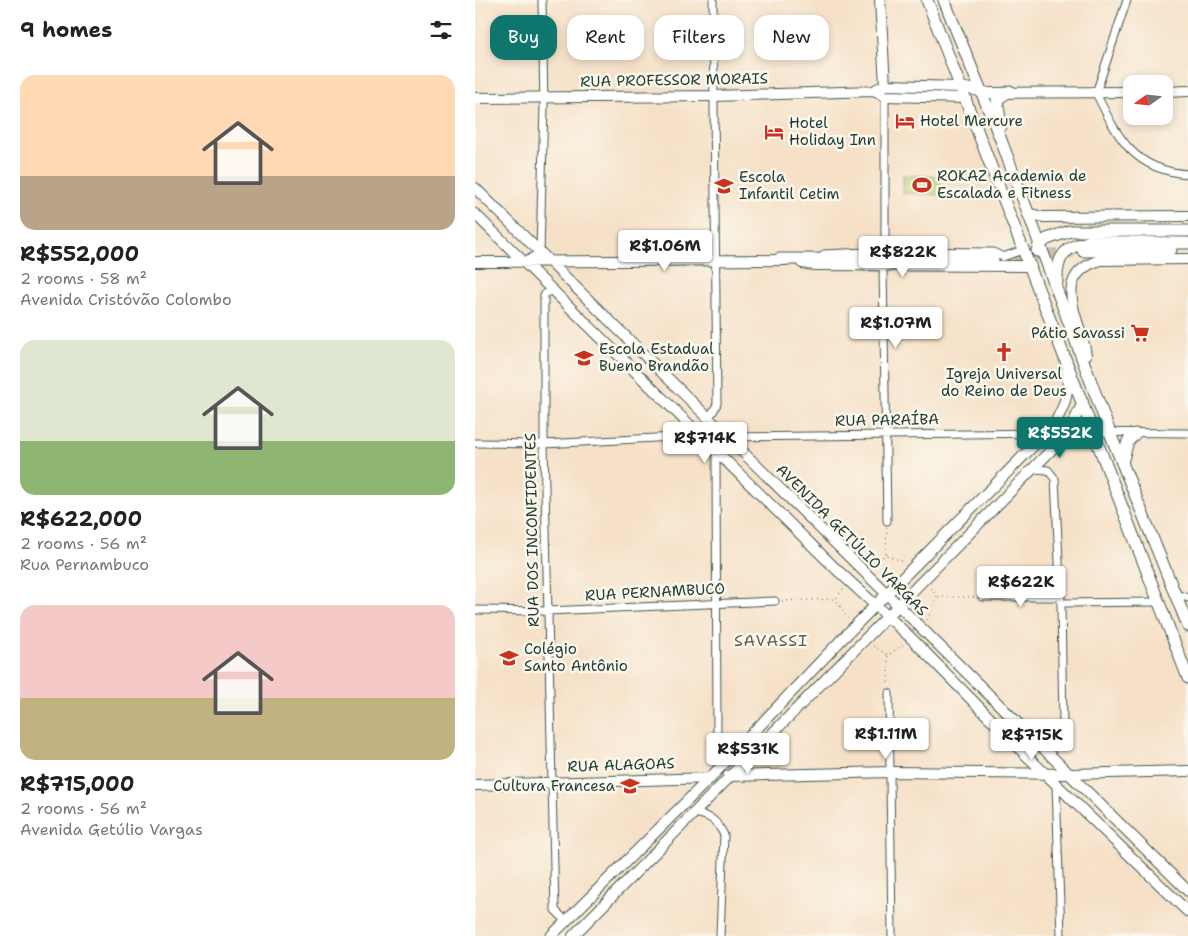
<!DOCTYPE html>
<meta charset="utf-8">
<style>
body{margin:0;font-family:"Shantell Sans",sans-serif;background:#f2f2f2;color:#222;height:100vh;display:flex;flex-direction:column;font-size:19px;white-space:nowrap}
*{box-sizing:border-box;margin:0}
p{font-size:16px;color:#767676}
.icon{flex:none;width:28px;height:28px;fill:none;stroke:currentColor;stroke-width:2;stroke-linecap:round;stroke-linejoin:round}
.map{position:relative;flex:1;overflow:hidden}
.sheet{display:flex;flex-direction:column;background:#fff;width:475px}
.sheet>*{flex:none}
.hud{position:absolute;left:15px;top:15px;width:475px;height:45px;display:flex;gap:10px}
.needle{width:32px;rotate:255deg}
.controls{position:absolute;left:648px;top:75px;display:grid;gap:10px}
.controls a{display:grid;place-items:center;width:50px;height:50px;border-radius:10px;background:#fff;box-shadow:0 2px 8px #0003;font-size:25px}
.price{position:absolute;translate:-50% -42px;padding:0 11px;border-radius:5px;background:#fff;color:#222;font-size:16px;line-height:32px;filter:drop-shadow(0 1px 2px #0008)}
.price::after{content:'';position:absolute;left:50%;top:30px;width:15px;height:11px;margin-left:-8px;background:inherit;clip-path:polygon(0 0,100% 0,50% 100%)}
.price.active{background:#0f766e;color:#fff}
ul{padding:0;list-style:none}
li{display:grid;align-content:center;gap:10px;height:265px;padding:0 20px}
li span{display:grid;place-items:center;height:155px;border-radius:15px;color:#555}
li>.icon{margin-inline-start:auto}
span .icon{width:90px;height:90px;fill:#fffc;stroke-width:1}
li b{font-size:21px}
h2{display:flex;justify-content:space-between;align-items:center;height:60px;padding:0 20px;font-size:21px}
.pill{padding:0 18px;border-radius:15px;background:#fff;box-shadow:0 2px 8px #0003;font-size:18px;line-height:45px}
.pill.active{background:#0f766e;color:#fff}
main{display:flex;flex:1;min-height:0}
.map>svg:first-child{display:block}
.green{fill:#b9d075;stroke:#6c8654}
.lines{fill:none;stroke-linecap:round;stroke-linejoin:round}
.primary-tunnel{stroke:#cbc0aa;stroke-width:11;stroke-dasharray:11 5.5;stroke-linecap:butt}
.street-casing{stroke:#3f564a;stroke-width:9}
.secondary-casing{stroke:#3f564a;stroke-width:12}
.primary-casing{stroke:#3f564a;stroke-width:13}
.path{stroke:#3f564a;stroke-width:1;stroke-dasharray:1 4;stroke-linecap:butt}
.street{stroke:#fff;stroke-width:7}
.secondary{stroke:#fff;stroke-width:10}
.primary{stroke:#fff;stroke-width:11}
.labels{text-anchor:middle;stroke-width:5;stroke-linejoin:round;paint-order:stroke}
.street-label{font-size:15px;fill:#1f3d34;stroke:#fbf7ec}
.poi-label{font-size:15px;fill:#1f3d34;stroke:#fbf7ec;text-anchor:start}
.neighbourhood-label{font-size:16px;letter-spacing:1px;fill:#5f5e53;stroke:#fbf7ec}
</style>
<main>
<section class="sheet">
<h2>9 homes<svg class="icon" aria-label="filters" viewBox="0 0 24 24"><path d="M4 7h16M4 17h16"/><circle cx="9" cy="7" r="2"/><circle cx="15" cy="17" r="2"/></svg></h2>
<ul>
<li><span style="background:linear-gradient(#ffd9b3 65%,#b9a48a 0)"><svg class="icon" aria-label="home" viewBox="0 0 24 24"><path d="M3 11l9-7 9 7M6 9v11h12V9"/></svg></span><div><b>R$552,000</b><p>2 rooms · 58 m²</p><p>Avenida Cristóvão Colombo</p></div></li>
<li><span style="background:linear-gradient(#dfe7d0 65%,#8fb573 0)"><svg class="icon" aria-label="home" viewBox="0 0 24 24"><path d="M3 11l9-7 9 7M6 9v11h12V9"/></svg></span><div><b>R$622,000</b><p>2 rooms · 56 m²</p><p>Rua Pernambuco</p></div></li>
<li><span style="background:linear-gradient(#f6c9c9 60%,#c2b280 0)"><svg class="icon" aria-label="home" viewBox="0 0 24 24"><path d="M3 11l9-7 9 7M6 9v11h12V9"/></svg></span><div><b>R$715,000</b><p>2 rooms · 56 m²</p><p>Avenida Getúlio Vargas</p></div></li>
</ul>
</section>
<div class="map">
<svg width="713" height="936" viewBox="0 0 713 936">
<rect width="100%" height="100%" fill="#fbf7ec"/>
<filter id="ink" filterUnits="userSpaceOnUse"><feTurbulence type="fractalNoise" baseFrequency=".02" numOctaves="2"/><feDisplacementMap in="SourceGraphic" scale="10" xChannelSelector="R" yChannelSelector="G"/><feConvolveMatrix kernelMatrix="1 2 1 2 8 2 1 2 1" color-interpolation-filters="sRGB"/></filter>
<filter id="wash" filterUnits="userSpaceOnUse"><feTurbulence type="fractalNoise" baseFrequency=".0096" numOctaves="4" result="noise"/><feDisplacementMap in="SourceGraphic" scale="20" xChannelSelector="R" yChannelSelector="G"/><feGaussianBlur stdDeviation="1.12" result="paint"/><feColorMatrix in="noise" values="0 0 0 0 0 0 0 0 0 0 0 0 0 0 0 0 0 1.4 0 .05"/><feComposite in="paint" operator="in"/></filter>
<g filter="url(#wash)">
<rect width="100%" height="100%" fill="#f6e1c8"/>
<path class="green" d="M 428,175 L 466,177 L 465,195 L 428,193 Z"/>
</g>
<g filter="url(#ink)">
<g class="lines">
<path class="primary-tunnel" d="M 522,259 L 608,251"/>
<g class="street-casing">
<path id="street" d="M 652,0 L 621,93 C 643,138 658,170 713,174
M 410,96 L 410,251
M 349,254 L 410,251 L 518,252 L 528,257 L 550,249
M 51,261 L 65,252 L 69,105 L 67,0
M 408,266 L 412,521
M 77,290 L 69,294 L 69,444 L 80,910 L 90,920
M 232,417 L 238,412 L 242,404 L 238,0
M 594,432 L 713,433
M 252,437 L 572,433
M 0,443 L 69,444 L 199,437 L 208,429 L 210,420
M 241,450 L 242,740 L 257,753
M 558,469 L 573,470 L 580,479 L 586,603 L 588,726 L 583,737 L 561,741
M 701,594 L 713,598
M 507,597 L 586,597
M 586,603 L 683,602
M 0,610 L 72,611 L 300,601
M 414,693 L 417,936
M 581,785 L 586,936
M 217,813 C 234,815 241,819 249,835 L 245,936"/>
</g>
<g class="secondary-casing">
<path id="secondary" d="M 405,0 L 410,85
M 398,91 L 410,96 L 491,98
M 689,92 L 713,91
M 0,98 L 238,96 L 398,91 L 410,85 L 486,87 L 514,93 L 656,92
M 0,188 L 713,891
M 552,213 L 568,217 L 713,216
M 0,214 L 360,568 L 435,637 L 553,757 L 713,912
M 0,262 L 310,260
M 327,263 L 340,265 L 556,266
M 611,355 C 607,321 573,277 625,260 L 713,259
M 253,776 L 416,772 L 595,774 L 713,771
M 0,785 L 236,778
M 76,936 L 235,778 L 367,639 L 578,426 C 589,408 595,392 592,371
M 98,936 L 594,432 L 608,402"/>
</g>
<g class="primary-casing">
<path id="primary" d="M 452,0 L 713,678
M 469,0 L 526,140 L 635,433 L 713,626
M 526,126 L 522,99 L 535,91
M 562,251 L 564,245 L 572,239 L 595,231 L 713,231
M 608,251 L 696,250
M 304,259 L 518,260
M 582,283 C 581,258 589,246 614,242 L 713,243
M 647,463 L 653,441 L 660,434"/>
</g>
<path class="path" d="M 411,554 L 412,528
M 394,564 L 411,555 L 429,562
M 368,589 L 361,599 L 373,619
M 463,597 L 499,597
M 307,601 L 361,599
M 452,620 L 462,597 L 455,586
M 398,646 L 413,655 L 428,645
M 413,656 L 413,684"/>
<use href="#street" class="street"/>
<use href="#secondary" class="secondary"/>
<use href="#primary" class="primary"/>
</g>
</g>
<defs>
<g id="hotel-bare" transform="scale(1.5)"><path d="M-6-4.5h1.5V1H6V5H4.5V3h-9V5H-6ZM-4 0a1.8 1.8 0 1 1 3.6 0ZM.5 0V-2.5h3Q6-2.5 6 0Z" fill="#c8321e" stroke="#fbf7ec" stroke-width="2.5" paint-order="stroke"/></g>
<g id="stadium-bare" transform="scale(1.5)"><path d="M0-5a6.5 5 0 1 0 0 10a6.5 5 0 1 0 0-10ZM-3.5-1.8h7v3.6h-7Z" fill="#c8321e" stroke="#fbf7ec" stroke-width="2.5" paint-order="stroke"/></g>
<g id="school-bare" transform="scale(1.5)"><path d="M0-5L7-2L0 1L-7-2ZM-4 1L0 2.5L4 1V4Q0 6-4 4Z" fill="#c8321e" stroke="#fbf7ec" stroke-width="2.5" paint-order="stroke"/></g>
<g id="supermarket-bare" transform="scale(1.5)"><path d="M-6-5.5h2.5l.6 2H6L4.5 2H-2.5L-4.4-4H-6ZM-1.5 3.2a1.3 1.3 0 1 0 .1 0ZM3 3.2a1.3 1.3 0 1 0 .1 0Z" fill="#c8321e" stroke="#fbf7ec" stroke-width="2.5" paint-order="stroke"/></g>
<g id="church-bare" transform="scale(1.5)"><path d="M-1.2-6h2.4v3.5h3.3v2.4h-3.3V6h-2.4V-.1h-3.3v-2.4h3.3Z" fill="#c8321e" stroke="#fbf7ec" stroke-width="2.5" paint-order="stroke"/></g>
</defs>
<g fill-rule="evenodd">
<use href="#hotel-bare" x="430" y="121"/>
<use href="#hotel-bare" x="299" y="132"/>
<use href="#stadium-bare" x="447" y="185"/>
<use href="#school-bare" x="249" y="186"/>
<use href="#supermarket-bare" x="665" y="333"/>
<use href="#church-bare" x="529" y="352"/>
<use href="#school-bare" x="109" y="358"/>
<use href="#school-bare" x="34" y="658"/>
<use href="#school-bare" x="155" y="786"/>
</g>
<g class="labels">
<g class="street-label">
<text transform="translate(199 80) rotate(-1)" y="5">RUA PROFESSOR MORAIS</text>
<text transform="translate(412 420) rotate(-1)" y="5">RUA PARAÍBA</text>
<text transform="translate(57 530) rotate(-91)" y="5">RUA DOS INCONFIDENTES</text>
<text transform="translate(377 540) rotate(45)" y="5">AVENIDA GETÚLIO VARGAS</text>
<text transform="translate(180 592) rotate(-3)" y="5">RUA PERNAMBUCO</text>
<text transform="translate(146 765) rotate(-2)" y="5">RUA ALAGOAS</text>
</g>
<g class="poi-label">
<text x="445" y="126">Hotel Mercure</text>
<text x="314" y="128">Hotel<tspan x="314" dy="17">Holiday Inn</tspan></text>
<text x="462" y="181">ROKAZ Academia de<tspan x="462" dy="17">Escalada e Fitness</tspan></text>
<text x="264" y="182">Escola<tspan x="264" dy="17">Infantil Cetim</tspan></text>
<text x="650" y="338" text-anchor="end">Pátio Savassi</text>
<text x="124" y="354">Escola Estadual<tspan x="124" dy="17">Bueno Brandão</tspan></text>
<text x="529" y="379" text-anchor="middle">Igreja Universal<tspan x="529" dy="17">do Reino de Deus</tspan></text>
<text x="49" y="654">Colégio<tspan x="49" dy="17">Santo Antônio</tspan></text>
<text x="140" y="791" text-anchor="end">Cultura Francesa</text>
</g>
<g class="neighbourhood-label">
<text x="296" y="646">SAVASSI</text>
</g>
</g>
</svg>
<div class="controls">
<a><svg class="needle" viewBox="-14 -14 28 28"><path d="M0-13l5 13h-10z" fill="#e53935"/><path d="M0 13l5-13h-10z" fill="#767676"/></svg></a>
</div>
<b class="price" style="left:190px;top:272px">R$1.06M</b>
<b class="price" style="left:428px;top:278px">R$822K</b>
<b class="price" style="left:421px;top:349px">R$1.07M</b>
<b class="price active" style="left:585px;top:459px">R$552K</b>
<b class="price" style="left:230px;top:464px">R$714K</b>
<b class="price" style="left:546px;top:608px">R$622K</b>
<b class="price" style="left:411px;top:760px">R$1.11M</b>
<b class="price" style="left:557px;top:761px">R$715K</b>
<b class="price" style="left:273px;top:775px">R$531K</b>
<div class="hud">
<a class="pill active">Buy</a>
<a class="pill">Rent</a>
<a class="pill">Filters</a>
<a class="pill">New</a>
</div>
</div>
</main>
